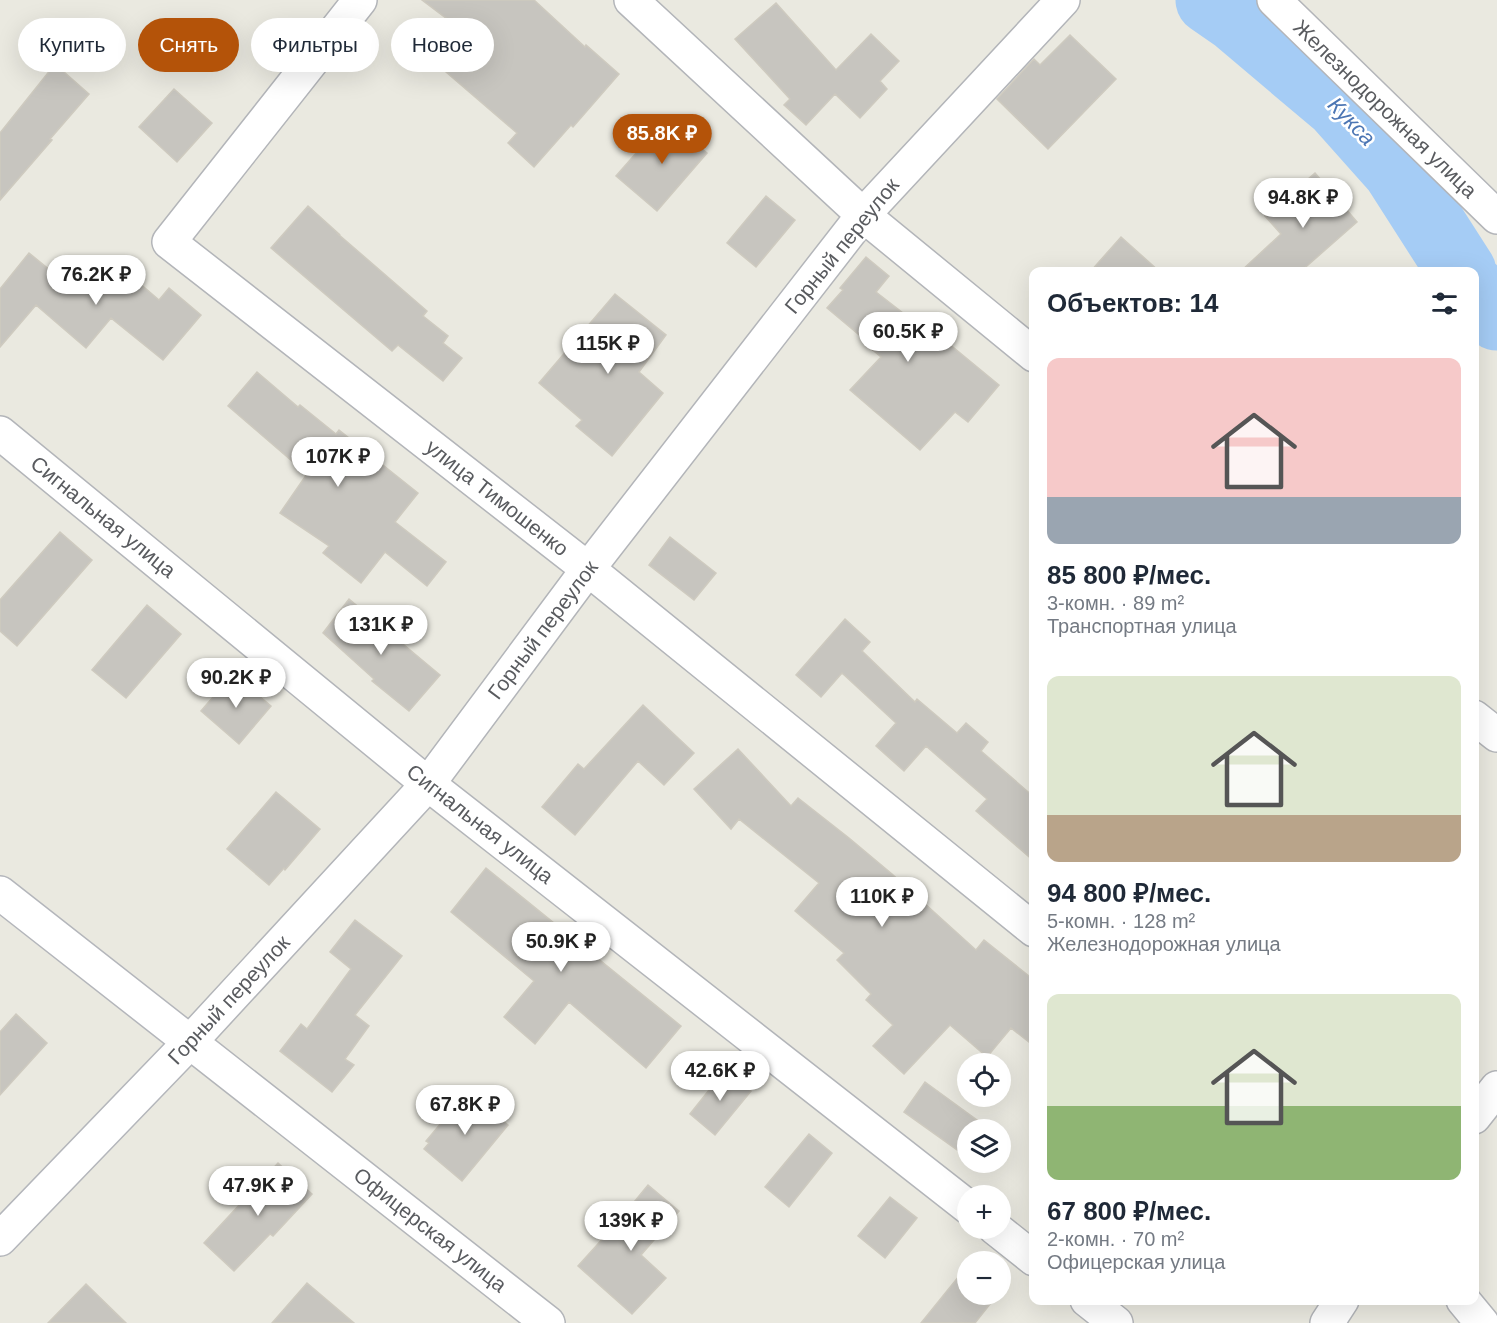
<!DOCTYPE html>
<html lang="ru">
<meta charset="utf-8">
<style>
body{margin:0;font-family:Arial,sans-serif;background:#f2f2f3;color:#1f2937;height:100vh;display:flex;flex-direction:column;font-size:22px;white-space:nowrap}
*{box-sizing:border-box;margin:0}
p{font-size:20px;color:#747a83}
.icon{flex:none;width:33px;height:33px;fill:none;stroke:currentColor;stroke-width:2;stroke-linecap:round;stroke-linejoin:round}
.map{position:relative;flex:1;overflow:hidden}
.drawer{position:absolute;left:1029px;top:267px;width:450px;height:1038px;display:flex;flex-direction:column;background:#fff;border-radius:12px;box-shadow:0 6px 24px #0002}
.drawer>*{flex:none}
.hud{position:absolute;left:18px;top:18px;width:570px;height:54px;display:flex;gap:12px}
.tools{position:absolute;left:957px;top:1053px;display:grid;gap:12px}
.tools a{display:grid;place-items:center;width:54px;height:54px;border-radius:50%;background:#fff;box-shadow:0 6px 24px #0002;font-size:30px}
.price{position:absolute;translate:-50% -51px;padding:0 14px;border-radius:21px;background:#fff;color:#222;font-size:20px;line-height:39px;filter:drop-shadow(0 2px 3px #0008)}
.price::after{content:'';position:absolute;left:50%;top:36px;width:18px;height:14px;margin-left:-9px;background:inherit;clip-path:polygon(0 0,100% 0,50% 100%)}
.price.current{background:#b45309;color:#fff}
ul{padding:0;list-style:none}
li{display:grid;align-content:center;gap:12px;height:318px;padding:0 18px}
li span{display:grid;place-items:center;height:186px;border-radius:12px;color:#555}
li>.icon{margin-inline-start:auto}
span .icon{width:108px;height:108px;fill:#fffc;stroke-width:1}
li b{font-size:26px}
h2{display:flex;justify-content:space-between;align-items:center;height:72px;padding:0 18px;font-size:26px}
.pill{padding:0 21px;border-radius:27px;background:#fff;box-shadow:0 6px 24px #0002;font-size:21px;line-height:54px}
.pill.current{background:#b45309;color:#fff}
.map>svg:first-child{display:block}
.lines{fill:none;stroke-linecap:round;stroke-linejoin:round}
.river{stroke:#a5ccf5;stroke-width:69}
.building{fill:#c7c5bf;stroke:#cecabf;stroke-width:1.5}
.street-casing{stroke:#b3b5b9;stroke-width:36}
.secondary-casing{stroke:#b4b6bb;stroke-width:36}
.street{stroke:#fff;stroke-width:33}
.secondary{stroke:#fff;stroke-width:33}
.labels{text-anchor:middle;stroke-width:5;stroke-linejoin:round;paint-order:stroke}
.street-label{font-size:21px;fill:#595b5f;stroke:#fff}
.water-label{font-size:22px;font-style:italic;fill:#4c76b4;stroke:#fff}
</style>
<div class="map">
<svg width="1497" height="1323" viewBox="0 0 1497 1323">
<rect width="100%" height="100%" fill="#eae9e0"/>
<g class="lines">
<path class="river" d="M 1210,0 L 1236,18 L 1339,105 L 1396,169 L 1462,272
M 1474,291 L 1482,304 L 1497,316"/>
</g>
<path class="building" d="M 422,0 L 534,0 L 585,47 L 586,45 L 619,74 L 573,127 L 571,125 L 534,167 L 508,143 L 517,133 L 425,54 L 451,22 Z
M 776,3 L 836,70 L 871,34 L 899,61 L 880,81 L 887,89 L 860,118 L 835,94 L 806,125 L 784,105 L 790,99 L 735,39 Z
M 1070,35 L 1116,79 L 1048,149 L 997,99 L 1034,59 L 1040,65 Z
M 55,64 L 89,94 L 50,139 L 52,140 L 0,200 L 0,133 Z
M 174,89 L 212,123 L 177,162 L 139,127 Z
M 667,118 L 707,153 L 657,211 L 616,176 Z
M 1315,173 L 1357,222 L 1300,272 L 1240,272 L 1281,234 L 1265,216 Z
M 766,196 L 795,220 L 756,267 L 727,243 Z
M 308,206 L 339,234 L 338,234 L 427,311 L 423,316 L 448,336 L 443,343 L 462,358 L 443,381 L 398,345 L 392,351 L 271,248 Z
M 1121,237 L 1160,272 L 1090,272 Z
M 29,253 L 78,293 L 109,257 L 159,300 L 169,288 L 201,315 L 163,360 L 111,318 L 86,348 L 36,305 L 0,347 L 0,289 Z
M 866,257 L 889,276 L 876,292 L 934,337 L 937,334 L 999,385 L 968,422 L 955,412 L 920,450 L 850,390 L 881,357 L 862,341 L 864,339 L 827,308 L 843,290 L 840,288 Z
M 615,294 L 666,335 L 639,372 L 663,393 L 612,456 L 576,426 L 582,420 L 539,383 Z
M 257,372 L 298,407 L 300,405 L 336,434 L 339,430 L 418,493 L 395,522 L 446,562 L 427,586 L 385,552 L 361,583 L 323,553 L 329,546 L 280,513 L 307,474 L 228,406 Z
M 60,532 L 92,560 L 17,646 L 0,631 L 0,600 Z
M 670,537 L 716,573 L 694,600 L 649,565 Z
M 349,599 L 440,675 L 409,711 L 372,681 L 374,679 L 323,633 Z
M 147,605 L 181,634 L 126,698 L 92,670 Z
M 845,619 L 870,642 L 862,651 L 915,702 L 917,699 L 957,733 L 966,723 L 988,742 L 981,751 L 1034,797 L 1034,861 L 976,811 L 987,799 L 926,746 L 904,771 L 876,746 L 896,723 L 842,673 L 821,697 L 796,675 Z
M 233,674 L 271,706 L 239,744 L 201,711 Z
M 643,705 L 694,753 L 664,785 L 638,761 L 575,835 L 542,807 L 578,764 L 584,769 Z
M 738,749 L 791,806 L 798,798 L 849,838 L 892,874 L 976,950 L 984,940 L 1034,980 L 1034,1046 L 1011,1028 L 987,1057 L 950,1025 L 904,1074 L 873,1046 L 893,1025 L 866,1000 L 871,994 L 837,960 L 844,953 L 795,911 L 819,883 L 739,819 L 731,829 L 694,789 Z
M 276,792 L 320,829 L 285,870 L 284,868 L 269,885 L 227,849 Z
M 486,868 L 681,1026 L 646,1068 L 569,1002 L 535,1044 L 504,1017 L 534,981 L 451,912 Z
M 355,920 L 402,956 L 355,1015 L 369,1026 L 345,1059 L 354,1065 L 332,1092 L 280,1051 L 301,1024 L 307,1029 L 351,969 L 330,952 Z
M 16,1014 L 47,1043 L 0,1095 L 0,1032 Z
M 725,1070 L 751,1091 L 715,1135 L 690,1114 Z
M 925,1082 L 981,1123 L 976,1130 L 968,1130 L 968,1142 L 960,1152 L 904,1112 Z
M 468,1091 L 508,1125 L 462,1181 L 424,1149 L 429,1143 L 426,1141 Z
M 809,1134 L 832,1153 L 789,1207 L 765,1187 Z
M 278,1163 L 312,1194 L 273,1236 L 270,1234 L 234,1271 L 204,1243 Z
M 648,1185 L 679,1211 L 641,1255 L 666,1278 L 632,1314 L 578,1266 L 616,1224 Z
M 890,1197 L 917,1218 L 885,1258 L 858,1236 Z
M 968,1265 L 968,1294 L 998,1294 L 975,1323 L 921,1323 Z
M 307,1283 L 354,1323 L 272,1323 Z
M 86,1284 L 126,1323 L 48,1323 Z"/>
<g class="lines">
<g class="street-casing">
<path id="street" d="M 360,0 L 169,242 L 588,569 L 1034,930
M 631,0 L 863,215 L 1034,355
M 1274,0 L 1497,217
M 0,433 L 428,784 L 968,1207
M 1474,717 L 1497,735
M 1474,1117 L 1497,1088
M 995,1228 L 1034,1259
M 1087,1300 L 1116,1323
M 1463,1300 L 1482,1323
M 548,1323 L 190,1042 L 428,784 L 588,569 L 863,215 L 1063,0
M 1327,1323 L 1342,1300"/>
</g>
<g class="secondary-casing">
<path id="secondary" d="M 0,893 L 190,1042 L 0,1239"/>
</g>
<use href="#street" class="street"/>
<use href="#secondary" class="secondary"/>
</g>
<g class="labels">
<g class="street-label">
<text transform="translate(1385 109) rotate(44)" y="7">Железнодорожная улица</text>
<text transform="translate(842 246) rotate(-51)" y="7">Горный переулок</text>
<text transform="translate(497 498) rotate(38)" y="7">улица Тимошенко</text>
<text transform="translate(103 517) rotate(39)" y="7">Сигнальная улица</text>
<text transform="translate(543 630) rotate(-53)" y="7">Горный переулок</text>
<text transform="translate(480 824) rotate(38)" y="7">Сигнальная улица</text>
<text transform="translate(229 1000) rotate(-47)" y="7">Горный переулок</text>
<text transform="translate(430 1230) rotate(38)" y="7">Офицерская улица</text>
</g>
<g class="water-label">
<text transform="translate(1352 121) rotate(46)" y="8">Кукса</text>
</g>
</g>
</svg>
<div class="tools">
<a><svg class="icon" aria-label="locate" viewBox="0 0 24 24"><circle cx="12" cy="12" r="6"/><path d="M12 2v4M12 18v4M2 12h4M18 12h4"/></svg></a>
<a><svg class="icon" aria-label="layers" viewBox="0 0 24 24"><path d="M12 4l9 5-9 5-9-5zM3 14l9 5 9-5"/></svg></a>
<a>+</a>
<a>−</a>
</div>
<b class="price current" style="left:662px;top:165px">85.8K ₽</b>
<b class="price" style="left:1303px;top:229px">94.8K ₽</b>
<b class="price" style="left:96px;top:306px">76.2K ₽</b>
<b class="price" style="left:908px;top:363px">60.5K ₽</b>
<b class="price" style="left:608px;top:375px">115K ₽</b>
<b class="price" style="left:338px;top:488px">107K ₽</b>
<b class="price" style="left:381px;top:656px">131K ₽</b>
<b class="price" style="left:236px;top:709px">90.2K ₽</b>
<b class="price" style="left:882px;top:928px">110K ₽</b>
<b class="price" style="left:561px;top:973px">50.9K ₽</b>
<b class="price" style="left:720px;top:1102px">42.6K ₽</b>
<b class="price" style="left:465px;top:1136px">67.8K ₽</b>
<b class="price" style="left:258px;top:1217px">47.9K ₽</b>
<b class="price" style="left:631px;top:1252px">139K ₽</b>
<div class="hud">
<a class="pill">Купить</a>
<a class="pill current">Снять</a>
<a class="pill">Фильтры</a>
<a class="pill">Новое</a>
</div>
<section class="drawer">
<h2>Объектов: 14<svg class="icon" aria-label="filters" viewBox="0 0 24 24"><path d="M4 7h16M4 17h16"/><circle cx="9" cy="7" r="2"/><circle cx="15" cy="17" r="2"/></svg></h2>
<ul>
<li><span style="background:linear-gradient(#f6c9c9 75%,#9aa5b1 0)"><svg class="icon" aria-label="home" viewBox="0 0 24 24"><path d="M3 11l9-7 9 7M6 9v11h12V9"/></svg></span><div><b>85 800 ₽/мес.</b><p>3-комн. · 89 m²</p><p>Транспортная улица</p></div></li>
<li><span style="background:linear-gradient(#dfe7d0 75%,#b9a48a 0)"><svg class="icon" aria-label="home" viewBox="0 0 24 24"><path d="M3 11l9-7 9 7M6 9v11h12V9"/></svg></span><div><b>94 800 ₽/мес.</b><p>5-комн. · 128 m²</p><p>Железнодорожная улица</p></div></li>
<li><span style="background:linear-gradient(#dfe7d0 60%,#8fb573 0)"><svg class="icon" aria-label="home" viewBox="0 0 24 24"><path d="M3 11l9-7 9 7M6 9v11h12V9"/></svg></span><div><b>67 800 ₽/мес.</b><p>2-комн. · 70 m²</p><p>Офицерская улица</p></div></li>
</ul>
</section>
</div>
